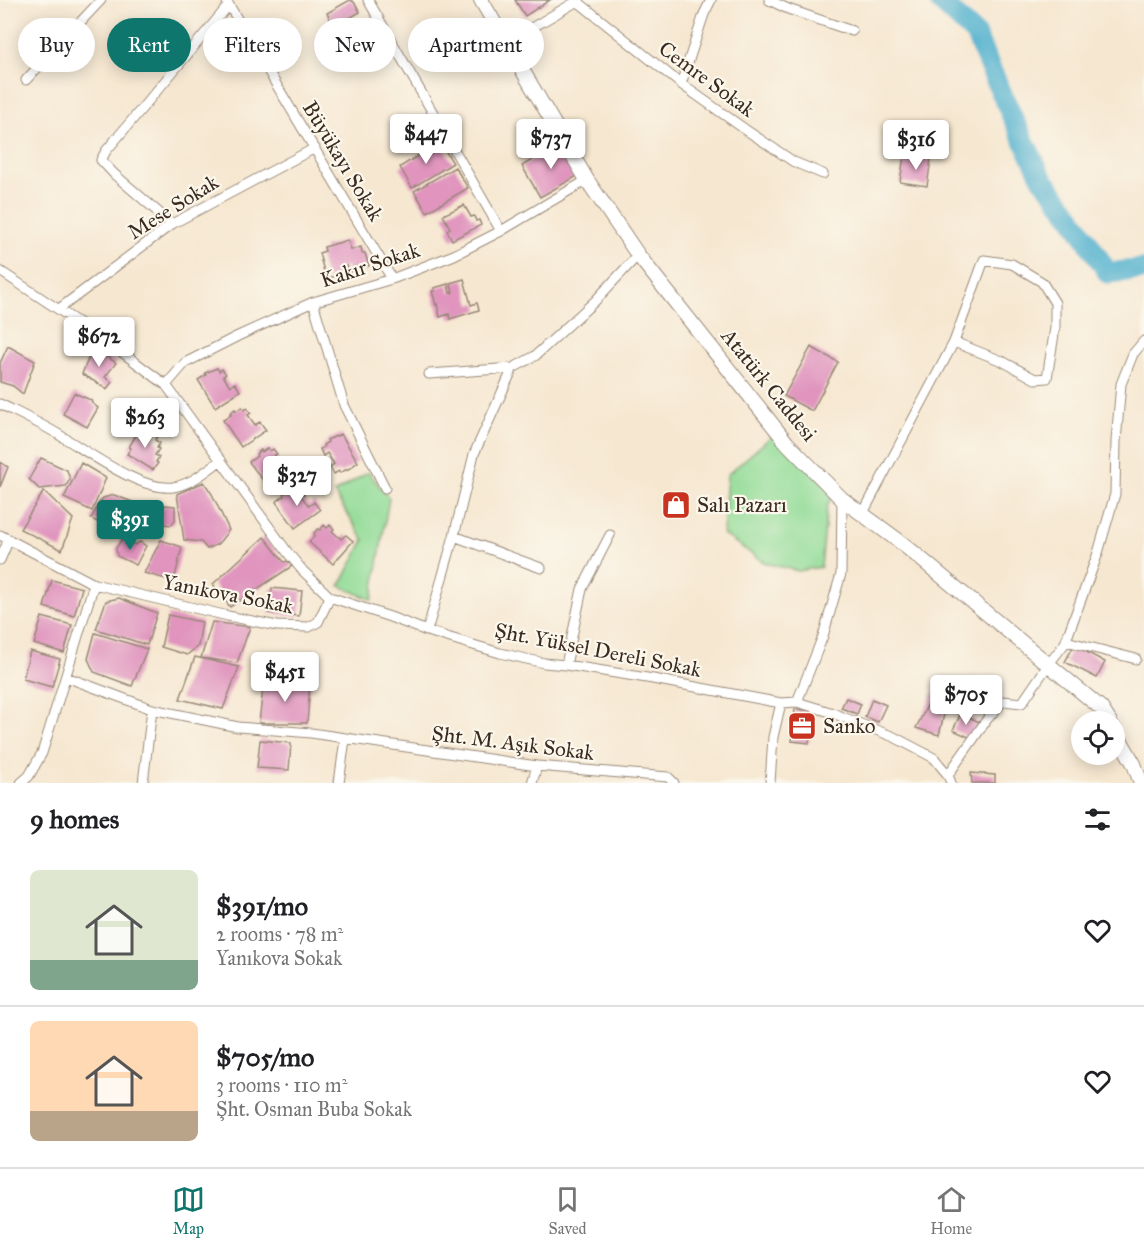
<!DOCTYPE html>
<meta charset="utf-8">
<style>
body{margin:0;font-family:"IM FELL Great Primer",serif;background:#f2f2f2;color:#202124;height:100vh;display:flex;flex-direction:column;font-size:22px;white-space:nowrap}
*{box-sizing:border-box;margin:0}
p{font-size:20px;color:#757577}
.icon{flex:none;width:33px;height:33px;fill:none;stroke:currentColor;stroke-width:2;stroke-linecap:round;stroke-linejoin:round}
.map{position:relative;height:783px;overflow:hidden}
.sheet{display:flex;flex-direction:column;background:#fff;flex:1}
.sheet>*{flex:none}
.guide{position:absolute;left:18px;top:18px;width:600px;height:54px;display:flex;gap:12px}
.fabs{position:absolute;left:1071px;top:711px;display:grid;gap:12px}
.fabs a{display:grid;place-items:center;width:54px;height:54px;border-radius:50%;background:#fff;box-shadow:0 3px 15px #0003;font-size:30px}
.price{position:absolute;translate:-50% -51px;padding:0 14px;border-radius:6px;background:#fff;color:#222;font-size:20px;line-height:39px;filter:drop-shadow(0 2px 3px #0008)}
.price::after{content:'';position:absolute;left:50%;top:36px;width:18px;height:14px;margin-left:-9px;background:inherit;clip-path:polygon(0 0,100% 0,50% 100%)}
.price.selected{background:#0f766e;color:#fff}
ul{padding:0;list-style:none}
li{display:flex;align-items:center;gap:18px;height:150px;padding:0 30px}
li+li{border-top:2px solid #e0e0e0}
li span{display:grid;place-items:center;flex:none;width:168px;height:120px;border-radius:9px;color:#555}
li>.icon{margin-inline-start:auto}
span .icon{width:72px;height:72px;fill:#fffc;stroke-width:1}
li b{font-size:26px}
h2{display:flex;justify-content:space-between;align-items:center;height:72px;padding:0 30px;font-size:26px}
.pill{padding:0 21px;border-radius:27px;background:#fff;box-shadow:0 3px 15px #0003;font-size:21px;line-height:54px}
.pill.selected{background:#0f766e;color:#fff}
.menu{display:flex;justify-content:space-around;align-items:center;height:84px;border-top:2px solid #e0e0e0;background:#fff;font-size:16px;color:#757577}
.menu a{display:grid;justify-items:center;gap:3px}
.menu .selected{color:#0f766e}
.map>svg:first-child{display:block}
.green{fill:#91db96;stroke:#66825a;stroke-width:1.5}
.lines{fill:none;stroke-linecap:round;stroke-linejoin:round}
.river{stroke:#4eafcd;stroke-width:21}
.building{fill:#e094be}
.minor-casing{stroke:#988877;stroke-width:11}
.secondary-casing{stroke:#988877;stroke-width:16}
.minor{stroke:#fff;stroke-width:9}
.secondary{stroke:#fff;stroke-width:14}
.labels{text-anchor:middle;stroke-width:4.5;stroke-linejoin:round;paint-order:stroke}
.street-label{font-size:21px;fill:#3b2a1e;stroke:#fbf7ec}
.poi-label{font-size:21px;fill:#3b2a1e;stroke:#fbf7ec;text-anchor:start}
</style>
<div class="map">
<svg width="1144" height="783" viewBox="0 0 1144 783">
<rect width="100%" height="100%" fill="#fbf7ec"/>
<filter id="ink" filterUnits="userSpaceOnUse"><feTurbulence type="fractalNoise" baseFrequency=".0167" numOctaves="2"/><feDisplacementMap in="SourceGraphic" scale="12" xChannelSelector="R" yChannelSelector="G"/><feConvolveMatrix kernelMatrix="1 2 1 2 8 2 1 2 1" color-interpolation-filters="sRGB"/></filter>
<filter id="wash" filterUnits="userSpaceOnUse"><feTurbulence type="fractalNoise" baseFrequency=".008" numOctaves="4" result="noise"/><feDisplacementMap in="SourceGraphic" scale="24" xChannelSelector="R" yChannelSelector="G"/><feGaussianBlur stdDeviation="1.35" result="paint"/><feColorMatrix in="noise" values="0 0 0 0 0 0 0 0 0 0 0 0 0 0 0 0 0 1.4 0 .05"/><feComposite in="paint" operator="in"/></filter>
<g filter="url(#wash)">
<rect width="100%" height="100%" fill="#f6e7d0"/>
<path class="green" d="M 773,435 L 835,493 L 827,506 L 821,567 L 798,571 L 765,563 L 723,534 L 727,475 Z
M 368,472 L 389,498 L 372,600 L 340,586 L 364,540 L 334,493 Z"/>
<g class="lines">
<path class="river" d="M 939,0 L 975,34 L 1011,114 L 1042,178 L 1072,217 L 1108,273 L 1144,269"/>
</g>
<g id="blocks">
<path class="building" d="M 350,0 L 354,2 L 360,12 L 334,27 L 327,13 Z
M 515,0 L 550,0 L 525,16 Z
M 440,142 L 453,163 L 412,188 L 400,167 Z
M 561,142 L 579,175 L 540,197 L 522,166 Z
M 904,156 L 931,159 L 927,186 L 900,182 Z
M 455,167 L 468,188 L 427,212 L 414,191 Z
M 464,205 L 471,217 L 474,216 L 476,221 L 479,220 L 481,225 L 452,240 L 447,230 L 450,228 L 443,215 Z
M 348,240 L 351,250 L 361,247 L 362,253 L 365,253 L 369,266 L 349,272 L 347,266 L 343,267 L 345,273 L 326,279 L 319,253 L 325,251 L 324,247 Z
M 464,279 L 471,305 L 477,303 L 479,310 L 450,319 L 449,314 L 440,317 L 437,304 L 436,305 L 432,291 L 435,291 L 434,288 L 448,284 L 450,293 L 453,292 L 450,283 Z
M 8,346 L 35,361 L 23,394 L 13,386 L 0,382 L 0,363 Z
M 93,347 L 116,363 L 105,377 L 112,382 L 107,389 L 82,374 Z
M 811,347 L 838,362 L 812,411 L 784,396 Z
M 217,368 L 219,371 L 222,369 L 226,374 L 223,376 L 230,386 L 235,383 L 240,391 L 215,407 L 198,380 L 206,375 L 205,373 Z
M 74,393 L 91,400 L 92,403 L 98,408 L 87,427 L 63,414 Z
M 242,407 L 244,410 L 247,408 L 251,413 L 248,415 L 255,425 L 260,422 L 266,430 L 241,447 L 223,420 L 231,415 L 230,413 L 235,409 L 236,411 Z
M 139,430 L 145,433 L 147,431 L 157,437 L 155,440 L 160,443 L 157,448 L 159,449 L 155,455 L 159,457 L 156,462 L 158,463 L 153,470 L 127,454 L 131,448 L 129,447 Z
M 341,434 L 358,462 L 347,470 L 347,469 L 340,473 L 339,471 L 334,474 L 330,467 L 334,464 L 327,453 L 323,456 L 320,449 L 324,447 L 323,445 L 328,442 L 327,440 Z
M 268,448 L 270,451 L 273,449 L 277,454 L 274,455 L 282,465 L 287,462 L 293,470 L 268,487 L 249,462 L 257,456 L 256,454 L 261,450 L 262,452 Z
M 41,458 L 67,470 L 70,479 L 66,486 L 39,489 L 29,479 Z
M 0,462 L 8,467 L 0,487 Z
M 81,463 L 106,478 L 92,511 L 64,498 Z
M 204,482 L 212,494 L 229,530 L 218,544 L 207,549 L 201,542 L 184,540 L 177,494 Z
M 295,488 L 297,491 L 300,489 L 304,494 L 301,496 L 309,506 L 314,502 L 320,510 L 295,528 L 276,502 L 284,496 L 283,494 L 288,491 L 289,492 Z
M 44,491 L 73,519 L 62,550 L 20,529 Z
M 114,495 L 143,506 L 135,527 L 112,529 L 91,519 L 99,503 L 103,498 Z
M 164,505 L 175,506 L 175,520 L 171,525 L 156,523 L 162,518 L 154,516 L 154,507 L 164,508 Z
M 324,525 L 327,528 L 330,525 L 334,529 L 332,531 L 341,539 L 346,535 L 353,541 L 333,564 L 309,542 L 315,535 L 314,533 L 318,529 L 320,530 Z
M 264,537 L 284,562 L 288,561 L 292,566 L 230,607 L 213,584 Z
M 122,539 L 135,545 L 140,542 L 146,546 L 136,565 L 117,556 L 116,548 Z
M 161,540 L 182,547 L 175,577 L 170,580 L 144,573 Z
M 52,580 L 82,588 L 74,616 L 44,607 Z
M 272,588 L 302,591 L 299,616 L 269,613 Z
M 119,598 L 157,613 L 147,645 L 96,629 L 106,601 Z
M 168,615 L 202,622 L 198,646 L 187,655 L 161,647 Z
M 42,617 L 72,625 L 64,653 L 34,644 Z
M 212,622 L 250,627 L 237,663 L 201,658 Z
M 95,633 L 147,649 L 132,686 L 94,672 L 88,659 Z
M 1074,645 L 1105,662 L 1097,678 L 1065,662 Z
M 30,651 L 60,659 L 52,687 L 23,679 Z
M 195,657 L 239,667 L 223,709 L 180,699 Z
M 264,680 L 310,684 L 307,723 L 259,723 Z
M 935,690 L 963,697 L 962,702 L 947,702 L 939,735 L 916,728 Z
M 846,698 L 861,704 L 857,714 L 841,708 Z
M 872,699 L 886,705 L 878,722 L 865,717 Z
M 795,709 L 813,711 L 809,743 L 792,741 Z
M 961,713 L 979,722 L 971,738 L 953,730 Z
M 260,740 L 291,743 L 289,770 L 257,768 Z
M 971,773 L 995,775 L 995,783 L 972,783 Z"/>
</g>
</g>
<g filter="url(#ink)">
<use href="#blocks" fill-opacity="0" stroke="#988877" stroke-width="1.5"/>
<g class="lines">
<g class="minor-casing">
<path id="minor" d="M 226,0 L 392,279
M 368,0 L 501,231
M 769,0 L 788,9 L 852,31
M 577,1 L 681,84 L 746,130 L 794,162 L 823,174
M 506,43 L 579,0
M 26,80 L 101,0
M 681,84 L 704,14 L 711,0
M 172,224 L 114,174 L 101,160 L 106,151 L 229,5
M 0,271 L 111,344 L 166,385 L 288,553 L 303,571 L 330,597 L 390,617 L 427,631 L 500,653 L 544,663 L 566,665 L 653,679 L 781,703 L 797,702 L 830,712 L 894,737 L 934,758 L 948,775 L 951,783
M 313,302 L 344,405 L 385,488
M 59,309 L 172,224 L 315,148
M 429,374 L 513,368 L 535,356 L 595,301 L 638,255
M 166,385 L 185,363 L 238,336 L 313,302 L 392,279 L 454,255 L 501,231 L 587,180
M 0,404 C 20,414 42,424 61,436 C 89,452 140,491 173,487 C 192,484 206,471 221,460
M 862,515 L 954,342 L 984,260 L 1012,264 L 1042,282 L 1055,303 L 1055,328 L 1047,378 L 1035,379 L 1002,361 L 954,342
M 0,535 L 94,584 L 228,616 L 277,626 L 309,627 L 318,622 L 330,597
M 454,536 L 541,568
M 0,560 L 9,539
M 427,631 L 454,536 L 474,454 L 513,368
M 1066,641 L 1136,659
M 566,665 L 582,589 L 610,535
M 66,677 L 152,709 L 238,727 L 311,733 L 537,766 L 668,777 L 674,783
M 797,702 L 823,636 L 841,574 L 842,499
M 948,775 L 988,718 L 1003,701 L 1022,703 L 1048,665 L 1065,643 L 1098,553 L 1115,494 L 1116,441 L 1121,384 L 1133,354 L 1144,341
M 21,783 L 29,776 L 42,753 L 94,584
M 143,783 L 152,709
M 339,783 L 345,739
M 532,783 L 537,766
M 770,783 L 773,737 L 781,703"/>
</g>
<g class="secondary-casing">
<path id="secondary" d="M 481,0 L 587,180 L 638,255 L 787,443 L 842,499 L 903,544 L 1101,708 L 1110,722
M 1114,729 L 1134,764 L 1141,783"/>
</g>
<use href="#minor" class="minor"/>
<use href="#secondary" class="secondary"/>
</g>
</g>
<defs>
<g id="shop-square" transform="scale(1.5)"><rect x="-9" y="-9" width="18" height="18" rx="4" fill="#c8321e" stroke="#fbf7ec"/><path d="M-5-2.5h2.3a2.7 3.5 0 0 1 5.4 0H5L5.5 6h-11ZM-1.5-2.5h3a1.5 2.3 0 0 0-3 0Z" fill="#fff"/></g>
<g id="office-square" transform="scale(1.5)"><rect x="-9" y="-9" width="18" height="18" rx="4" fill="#c8321e" stroke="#fbf7ec"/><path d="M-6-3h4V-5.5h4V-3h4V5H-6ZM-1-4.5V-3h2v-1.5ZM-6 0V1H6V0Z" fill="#fff"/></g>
</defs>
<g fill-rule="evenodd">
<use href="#shop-square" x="676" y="505"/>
<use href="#office-square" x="802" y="726"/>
</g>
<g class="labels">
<g class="street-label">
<text transform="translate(707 79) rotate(36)" y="7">Cemre Sokak</text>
<text transform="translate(343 161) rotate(59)" y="7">Büyükayı Sokak</text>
<text transform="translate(173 207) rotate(-32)" y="7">Mese Sokak</text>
<text transform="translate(370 265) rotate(-18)" y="7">Kakır Sokak</text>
<text transform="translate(769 385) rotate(51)" y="7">Atatürk Caddesi</text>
<text transform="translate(228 594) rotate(11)" y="7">Yanıkova Sokak</text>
<text transform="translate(598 650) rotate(11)" y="7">Şht. Yüksel Dereli Sokak</text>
<text transform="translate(513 743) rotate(7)" y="7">Şht. M. Aşık Sokak</text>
</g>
<g class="poi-label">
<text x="697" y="512">Salı Pazarı</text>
<text x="823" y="733">Sanko</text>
</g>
</g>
</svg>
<div class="fabs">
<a><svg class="icon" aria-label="locate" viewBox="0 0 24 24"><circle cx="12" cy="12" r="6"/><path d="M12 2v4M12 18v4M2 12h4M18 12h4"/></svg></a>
</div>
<b class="price" style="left:426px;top:165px">$447</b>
<b class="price" style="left:551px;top:170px">$737</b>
<b class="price" style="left:916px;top:171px">$316</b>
<b class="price" style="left:99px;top:368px">$672</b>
<b class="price" style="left:145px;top:449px">$263</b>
<b class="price" style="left:297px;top:507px">$327</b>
<b class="price selected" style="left:130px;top:551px">$391</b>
<b class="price" style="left:285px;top:703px">$451</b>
<b class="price" style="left:966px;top:726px">$705</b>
<div class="guide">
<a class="pill">Buy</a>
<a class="pill selected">Rent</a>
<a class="pill">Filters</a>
<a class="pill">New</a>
<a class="pill">Apartment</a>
</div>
</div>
<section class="sheet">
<h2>9 homes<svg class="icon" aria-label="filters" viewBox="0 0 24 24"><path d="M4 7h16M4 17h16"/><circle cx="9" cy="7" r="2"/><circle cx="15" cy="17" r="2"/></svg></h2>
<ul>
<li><span style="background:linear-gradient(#dfe7d0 75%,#7fa58c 0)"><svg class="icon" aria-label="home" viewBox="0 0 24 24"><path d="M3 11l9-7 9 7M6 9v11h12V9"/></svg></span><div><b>$391/mo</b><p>2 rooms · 78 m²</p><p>Yanıkova Sokak</p></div><svg class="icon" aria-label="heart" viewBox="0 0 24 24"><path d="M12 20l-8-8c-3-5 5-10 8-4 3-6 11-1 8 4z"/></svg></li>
<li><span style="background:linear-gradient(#ffd9b3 75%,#b9a48a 0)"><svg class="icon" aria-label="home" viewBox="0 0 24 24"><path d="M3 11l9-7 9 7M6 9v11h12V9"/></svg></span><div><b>$705/mo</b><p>3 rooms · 110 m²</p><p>Şht. Osman Buba Sokak</p></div><svg class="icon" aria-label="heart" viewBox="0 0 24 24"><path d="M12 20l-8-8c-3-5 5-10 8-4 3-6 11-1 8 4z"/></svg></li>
</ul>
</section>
<nav class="menu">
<a class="selected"><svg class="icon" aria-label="map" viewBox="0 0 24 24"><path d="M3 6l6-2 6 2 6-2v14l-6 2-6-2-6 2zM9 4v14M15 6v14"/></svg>Map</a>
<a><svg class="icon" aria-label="saved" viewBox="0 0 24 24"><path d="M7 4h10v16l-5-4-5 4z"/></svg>Saved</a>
<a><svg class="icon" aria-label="home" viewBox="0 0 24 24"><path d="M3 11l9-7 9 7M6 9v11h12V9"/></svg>Home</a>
</nav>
